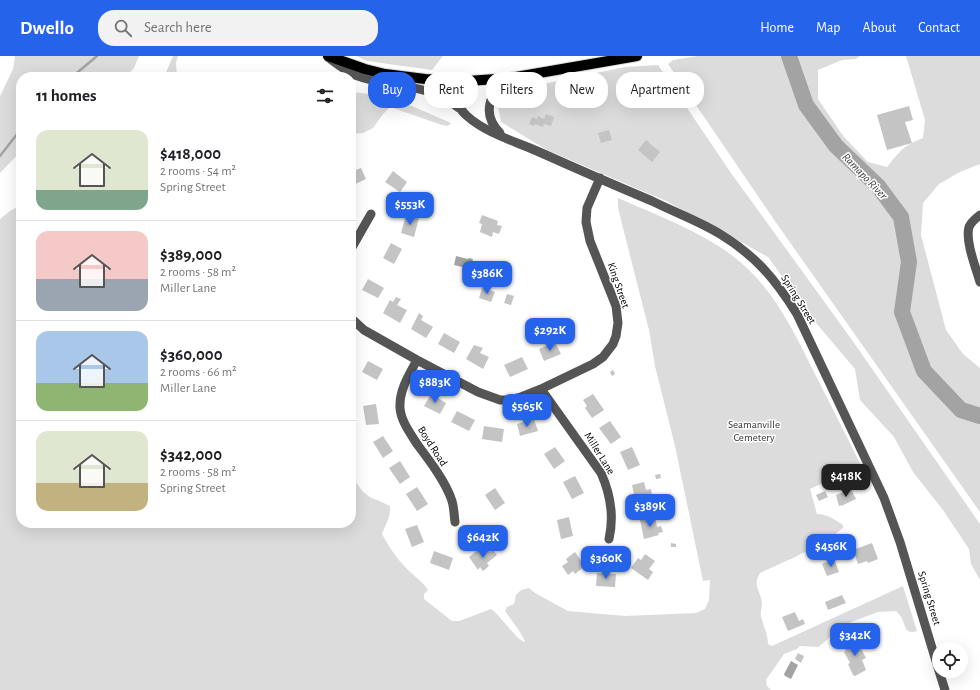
<!DOCTYPE html>
<meta charset="utf-8">
<style>
body{margin:0;font-family:"Alegreya Sans",sans-serif;background:#f2f2f2;color:#202124;height:100vh;display:flex;flex-direction:column;font-size:15px;white-space:nowrap}
*{box-sizing:border-box;margin:0}
p{font-size:13px;color:#757577}
.icon{flex:none;width:22px;height:22px;fill:none;stroke:currentColor;stroke-width:2;stroke-linecap:round;stroke-linejoin:round}
.map{position:relative;flex:1;overflow:hidden}
.drawer{position:absolute;left:16px;top:16px;width:340px;height:456px;display:flex;flex-direction:column;background:#fff;border-radius:16px;box-shadow:0 4px 16px #0002}
.drawer>*{flex:none}
.hud{position:absolute;left:368px;top:16px;width:380px;height:36px;display:flex;gap:8px}
.tools{position:absolute;left:932px;top:586px;display:grid;gap:8px}
.tools a{display:grid;place-items:center;width:36px;height:36px;border-radius:50%;background:#fff;box-shadow:0 4px 16px #0002;font-size:20px}
.price{position:absolute;translate:-50% -34px;padding:0 9px;border-radius:8px;background:#2563eb;color:#fff;font-size:13px;line-height:26px;filter:drop-shadow(0 1px 2px #0008)}
.price::after{content:'';position:absolute;left:50%;top:24px;width:12px;height:9px;margin-left:-6px;background:inherit;clip-path:polygon(0 0,100% 0,50% 100%)}
.price.selected{background:#222;color:#fff}
ul{padding:0;list-style:none}
li{display:flex;align-items:center;gap:12px;height:100px;padding:0 20px}
li+li{border-top:1px solid #e0e0e0}
li span{display:grid;place-items:center;flex:none;width:112px;height:80px;border-radius:12px;color:#555}
li>.icon{margin-inline-start:auto}
span .icon{width:48px;height:48px;fill:#fffc;stroke-width:1}
li b{font-size:17px}
h2{display:flex;justify-content:space-between;align-items:center;height:48px;padding:0 20px;font-size:17px}
.chip{padding:0 14px;border-radius:16px;background:#fff;box-shadow:0 4px 16px #0002;font-size:14px;line-height:36px}
.chip.selected{background:#2563eb;color:#fff}
header{display:flex;align-items:center;gap:24px;box-sizing:border-box;height:56px;padding:0 20px;background:#2563eb;color:#fff}
header strong{font-size:19px}
nav{display:flex;gap:22px;margin-inline-start:auto;font-size:14px}
.search{width:280px;height:36px;background:#f2f2f2;display:flex;align-items:center;gap:10px;box-sizing:border-box;padding:0 14px;border-radius:16px;color:#757577;font-size:15px}
.map>svg:first-child{display:block}
.green{fill:#dcdcdc}
.water{fill:#a3a3a3}
.lines{fill:none;stroke-linecap:round;stroke-linejoin:round}
.stream{stroke:#a3a3a3;stroke-width:2.5}
.river{stroke:#a3a3a3;stroke-width:16}
.building{fill:#c4c4c4}
.major-casing{stroke:#dbdbdb;stroke-width:12}
.minor{stroke:#555;stroke-width:9}
.major{stroke:#000;stroke-width:10}
.labels{text-anchor:middle;stroke-width:3;stroke-linejoin:round;paint-order:stroke}
.street-label{font-size:11px;fill:#000;stroke:#fff}
.park-label{font-size:11px;fill:#333;stroke:#fff}
.water-label{font-size:12px;font-style:italic;fill:#444;stroke:#fff}
</style>
<header>
<strong>Dwello</strong>
<div class="search"><svg class="icon" aria-label="search" viewBox="0 0 24 24"><circle cx="10" cy="10" r="6"/><path d="M15 15l6 6"/></svg>Search here</div>
<nav><a>Home</a><a>Map</a><a>About</a><a>Contact</a></nav>
</header>
<div class="map">
<svg width="980" height="634" viewBox="0 0 980 634">
<rect width="100%" height="100%" fill="#fff"/>
<path class="green" d="M 15,0 L 139,0 L 134,12 L 126,21 L 21,21 L 21,95 L 0,117 L 0,40 L 13,13 Z
M 173,0 L 178,0 L 176,7 L 177,21 L 164,21 Z
M 356,0 L 443,0 L 432,14 L 367,5 Z
M 698,0 L 860,0 L 856,3 L 842,4 L 818,14 L 818,43 L 844,81 L 868,106 L 887,111 C 899,96 904,89 923,82 L 925,64 L 906,0 L 980,0 L 980,108 L 960,116 L 939,128 L 923,147 L 921,179 L 946,274 L 963,298 L 980,312 L 980,456 L 777,168 L 668,8 L 673,4 Z
M 658,9 L 731,117 L 852,284 L 980,468 L 980,524 L 971,508 L 969,493 L 943,454 L 913,416 L 894,381 L 860,344 L 855,313 L 811,261 L 768,201 L 666,145 L 547,94 L 501,66 L 497,45 L 524,32 L 625,11 Z
M 351,36 L 378,39 L 412,50 L 451,67 L 448,70 L 442,69 L 390,51 L 383,58 L 373,72 L 363,77 L 351,78 Z
M 618,142 C 656,159 708,178 739,205 C 774,234 793,274 813,314 C 829,346 845,377 861,409 L 810,433 L 817,458 C 827,458 834,463 843,469 L 843,472 C 819,492 788,504 760,517 C 752,530 761,535 762,547 C 762,552 760,556 761,560 C 763,570 768,578 768,588 L 772,590 L 903,530 L 917,575 C 905,579 906,571 902,563 C 901,560 898,557 896,555 L 878,556 L 843,569 L 834,575 L 827,584 L 818,591 L 800,590 L 797,593 L 784,598 L 768,621 L 766,624 L 767,630 L 771,634 L 0,634 L 0,163 L 10,155 L 21,149 L 21,467 L 351,467 L 351,416 C 357,428 362,438 374,443 C 380,445 384,447 390,450 C 391,460 386,468 382,478 C 389,491 397,503 408,514 C 415,521 422,525 428,534 L 424,538 L 424,543 L 452,565 L 459,565 L 491,553 L 495,556 L 517,581 L 524,586 L 525,585 L 518,573 L 505,555 L 507,551 L 514,548 L 516,539 L 521,534 L 529,532 L 535,537 L 568,555 L 625,560 L 696,557 L 705,553 L 709,544 L 710,524 L 703,525 L 675,390 L 655,310 L 649,274 L 621,164 L 618,151 Z"/>
<path class="water" d="M 456,200 L 468,203 L 469,202 L 473,203 L 470,213 L 454,209 Z
M 791,605 L 798,609 L 791,623 L 785,620 L 784,618 Z"/>
<g class="lines">
<path class="stream" d="M 72,21 L 97,0
M 0,100 L 21,73"/>
<path class="river" d="M 789,0 L 806,49 L 836,90 L 878,130 L 901,161 L 909,206 L 902,256 L 924,315 L 961,354 L 980,360"/>
</g>
<path class="building" d="M 909,50 L 913,64 L 905,66 L 912,87 L 887,94 L 877,59 Z
M 546,58 L 554,61 L 551,70 L 544,68 L 543,71 L 535,68 L 534,70 L 529,68 L 532,61 L 537,63 L 538,60 L 544,63 Z
M 609,74 L 612,84 L 601,87 L 598,77 Z
M 646,84 L 660,96 L 652,106 L 638,94 Z
M 361,112 L 366,123 L 351,130 L 351,116 Z
M 393,115 L 407,126 L 400,136 L 385,126 Z
M 406,159 L 419,162 L 414,181 L 401,177 Z
M 482,159 L 498,165 L 497,169 L 502,170 L 499,178 L 493,176 L 492,181 L 480,176 L 482,168 L 479,167 Z
M 391,187 L 402,193 L 394,208 L 383,202 Z
M 368,223 L 384,232 L 378,242 L 362,234 Z
M 482,232 L 495,236 L 491,246 L 479,242 Z
M 507,238 L 514,240 L 511,249 L 504,247 Z
M 396,241 L 401,243 L 397,249 L 407,254 L 400,267 L 383,257 L 390,244 L 393,246 Z
M 419,257 L 423,260 L 421,264 L 433,271 L 426,282 L 411,273 Z
M 444,277 L 460,286 L 454,297 L 438,288 Z
M 555,286 L 561,298 L 544,305 L 539,293 Z
M 474,289 L 483,292 L 480,297 L 489,301 L 483,313 L 466,303 Z
M 522,301 L 528,313 L 510,321 L 504,309 Z
M 368,305 L 383,313 L 377,324 L 362,316 Z
M 613,314 L 615,318 L 612,320 L 610,316 Z
M 431,338 L 446,347 L 440,358 L 424,350 Z
M 593,338 L 604,354 L 592,362 L 585,352 L 587,350 L 583,344 Z
M 376,348 L 379,368 L 366,369 L 363,350 Z
M 457,355 L 475,364 L 469,375 L 451,366 Z
M 534,363 L 538,375 L 520,380 L 517,368 Z
M 610,365 L 621,381 L 611,388 L 599,372 Z
M 484,370 L 504,373 L 502,386 L 482,383 Z
M 383,380 L 393,395 L 383,402 L 373,386 Z
M 555,391 L 565,405 L 554,413 L 544,398 Z
M 632,391 L 640,409 L 628,414 L 620,396 Z
M 400,405 L 410,421 L 400,428 L 389,412 Z
M 660,418 L 661,422 L 656,423 L 655,419 Z
M 575,420 L 584,437 L 572,443 L 563,426 Z
M 644,426 L 646,434 L 651,433 L 652,439 L 647,440 L 648,445 L 636,448 L 632,429 Z
M 417,431 L 428,448 L 417,455 L 406,438 Z
M 495,432 L 505,447 L 495,454 L 485,439 Z
M 851,433 L 856,443 L 841,450 L 841,449 L 839,450 L 836,439 Z
M 825,435 L 828,441 L 819,445 L 816,439 Z
M 655,460 L 657,471 L 661,470 L 663,476 L 658,477 L 659,479 L 644,483 L 640,464 Z
M 569,461 L 573,480 L 561,483 L 557,464 Z
M 417,469 L 424,486 L 412,491 L 405,473 Z
M 671,487 L 676,488 L 676,491 L 671,491 Z
M 872,487 L 878,503 L 868,507 L 867,505 L 858,508 L 853,494 Z
M 487,492 L 490,496 L 493,494 L 497,499 L 487,507 L 489,510 L 483,515 L 480,511 L 478,514 L 469,501 L 478,494 L 480,497 Z
M 434,495 L 453,502 L 449,514 L 430,507 Z
M 575,496 L 585,510 L 575,518 L 573,515 L 568,519 L 562,510 L 568,506 L 566,503 Z
M 645,498 L 655,505 L 649,513 L 653,516 L 648,524 L 631,512 L 638,502 L 641,504 Z
M 834,503 L 839,516 L 827,520 L 822,508 Z
M 597,517 L 616,518 L 615,531 L 596,530 Z
M 842,539 L 846,547 L 828,554 L 825,546 Z
M 795,556 L 799,565 L 803,563 L 805,568 L 788,575 L 782,561 Z
M 856,583 L 866,602 L 862,604 L 866,614 L 855,620 L 853,619 L 848,608 L 850,607 L 844,596 L 846,595 L 843,589 Z
M 798,597 L 804,600 L 801,607 L 795,603 Z"/>
<g class="lines">
<g class="major-casing">
<path id="major" d="M 328,0 L 365,13 L 385,18 L 425,23 L 468,25 L 510,22 L 637,0"/>
</g>
<path class="minor" d="M 329,2 C 337,8 346,15 355,19 C 391,33 426,25 459,52
M 451,25 C 451,37 458,52 467,60 C 486,77 514,85 537,95 C 575,112 614,129 652,145 C 674,156 699,165 720,178 C 756,200 775,223 797,258 L 884,442 L 900,486 L 939,615
M 500,77 C 481,58 489,36 510,22
M 980,159 C 976,162 971,166 969,171 C 965,185 976,212 980,226
M 351,193 L 371,158
M 351,262 L 364,274 L 417,304 L 478,336 L 500,344 L 509,344 L 521,341 L 541,333 L 593,308 L 603,301 L 613,288 L 616,280 L 618,267 L 616,250 L 590,185 L 586,166 L 587,152 L 600,122
M 417,304 C 409,319 399,334 400,352 C 401,365 410,377 417,388 C 429,404 446,426 452,445 C 454,451 454,459 455,466
M 541,333 L 601,417 C 610,437 614,461 609,483
M 939,615 L 945,634"/>
<use href="#major" class="major"/>
</g>
<g class="labels">
<g class="street-label">
<text transform="translate(619 229) rotate(71)" y="4">King Street</text>
<text transform="translate(799 243) rotate(58)" y="4">Spring Street</text>
<text transform="translate(433 390) rotate(57)" y="4">Boyd Road</text>
<text transform="translate(600 397) rotate(58)" y="4">Miller Lane</text>
<text transform="translate(930 542) rotate(73)" y="4">Spring Street</text>
</g>
<g class="park-label">
<text x="754" y="372">Seamanville<tspan x="754" dy="13">Cemetery</tspan></text>
</g>
<g class="water-label">
<text transform="translate(865 120) rotate(46)" y="4">Ramapo River</text>
</g>
</g>
</svg>
<div class="tools">
<a><svg class="icon" aria-label="locate" viewBox="0 0 24 24"><circle cx="12" cy="12" r="6"/><path d="M12 2v4M12 18v4M2 12h4M18 12h4"/></svg></a>
</div>
<b class="price" style="left:410px;top:170px">$553K</b>
<b class="price" style="left:487px;top:239px">$386K</b>
<b class="price" style="left:550px;top:296px">$292K</b>
<b class="price" style="left:435px;top:348px">$883K</b>
<b class="price" style="left:527px;top:372px">$565K</b>
<b class="price selected" style="left:846px;top:442px">$418K</b>
<b class="price" style="left:650px;top:472px">$389K</b>
<b class="price" style="left:483px;top:503px">$642K</b>
<b class="price" style="left:831px;top:512px">$456K</b>
<b class="price" style="left:606px;top:524px">$360K</b>
<b class="price" style="left:855px;top:601px">$342K</b>
<div class="hud">
<a class="chip selected">Buy</a>
<a class="chip">Rent</a>
<a class="chip">Filters</a>
<a class="chip">New</a>
<a class="chip">Apartment</a>
</div>
<section class="drawer">
<h2>11 homes<svg class="icon" aria-label="filters" viewBox="0 0 24 24"><path d="M4 7h16M4 17h16"/><circle cx="9" cy="7" r="2"/><circle cx="15" cy="17" r="2"/></svg></h2>
<ul>
<li><span style="background:linear-gradient(#dfe7d0 75%,#7fa58c 0)"><svg class="icon" aria-label="home" viewBox="0 0 24 24"><path d="M3 11l9-7 9 7M6 9v11h12V9"/></svg></span><div><b>$418,000</b><p>2 rooms · 54 m²</p><p>Spring Street</p></div></li>
<li><span style="background:linear-gradient(#f6c9c9 60%,#9aa5b1 0)"><svg class="icon" aria-label="home" viewBox="0 0 24 24"><path d="M3 11l9-7 9 7M6 9v11h12V9"/></svg></span><div><b>$389,000</b><p>2 rooms · 58 m²</p><p>Miller Lane</p></div></li>
<li><span style="background:linear-gradient(#a9c7e8 65%,#8fb573 0)"><svg class="icon" aria-label="home" viewBox="0 0 24 24"><path d="M3 11l9-7 9 7M6 9v11h12V9"/></svg></span><div><b>$360,000</b><p>2 rooms · 66 m²</p><p>Miller Lane</p></div></li>
<li><span style="background:linear-gradient(#dfe7d0 65%,#c2b280 0)"><svg class="icon" aria-label="home" viewBox="0 0 24 24"><path d="M3 11l9-7 9 7M6 9v11h12V9"/></svg></span><div><b>$342,000</b><p>2 rooms · 58 m²</p><p>Spring Street</p></div></li>
</ul>
</section>
</div>
